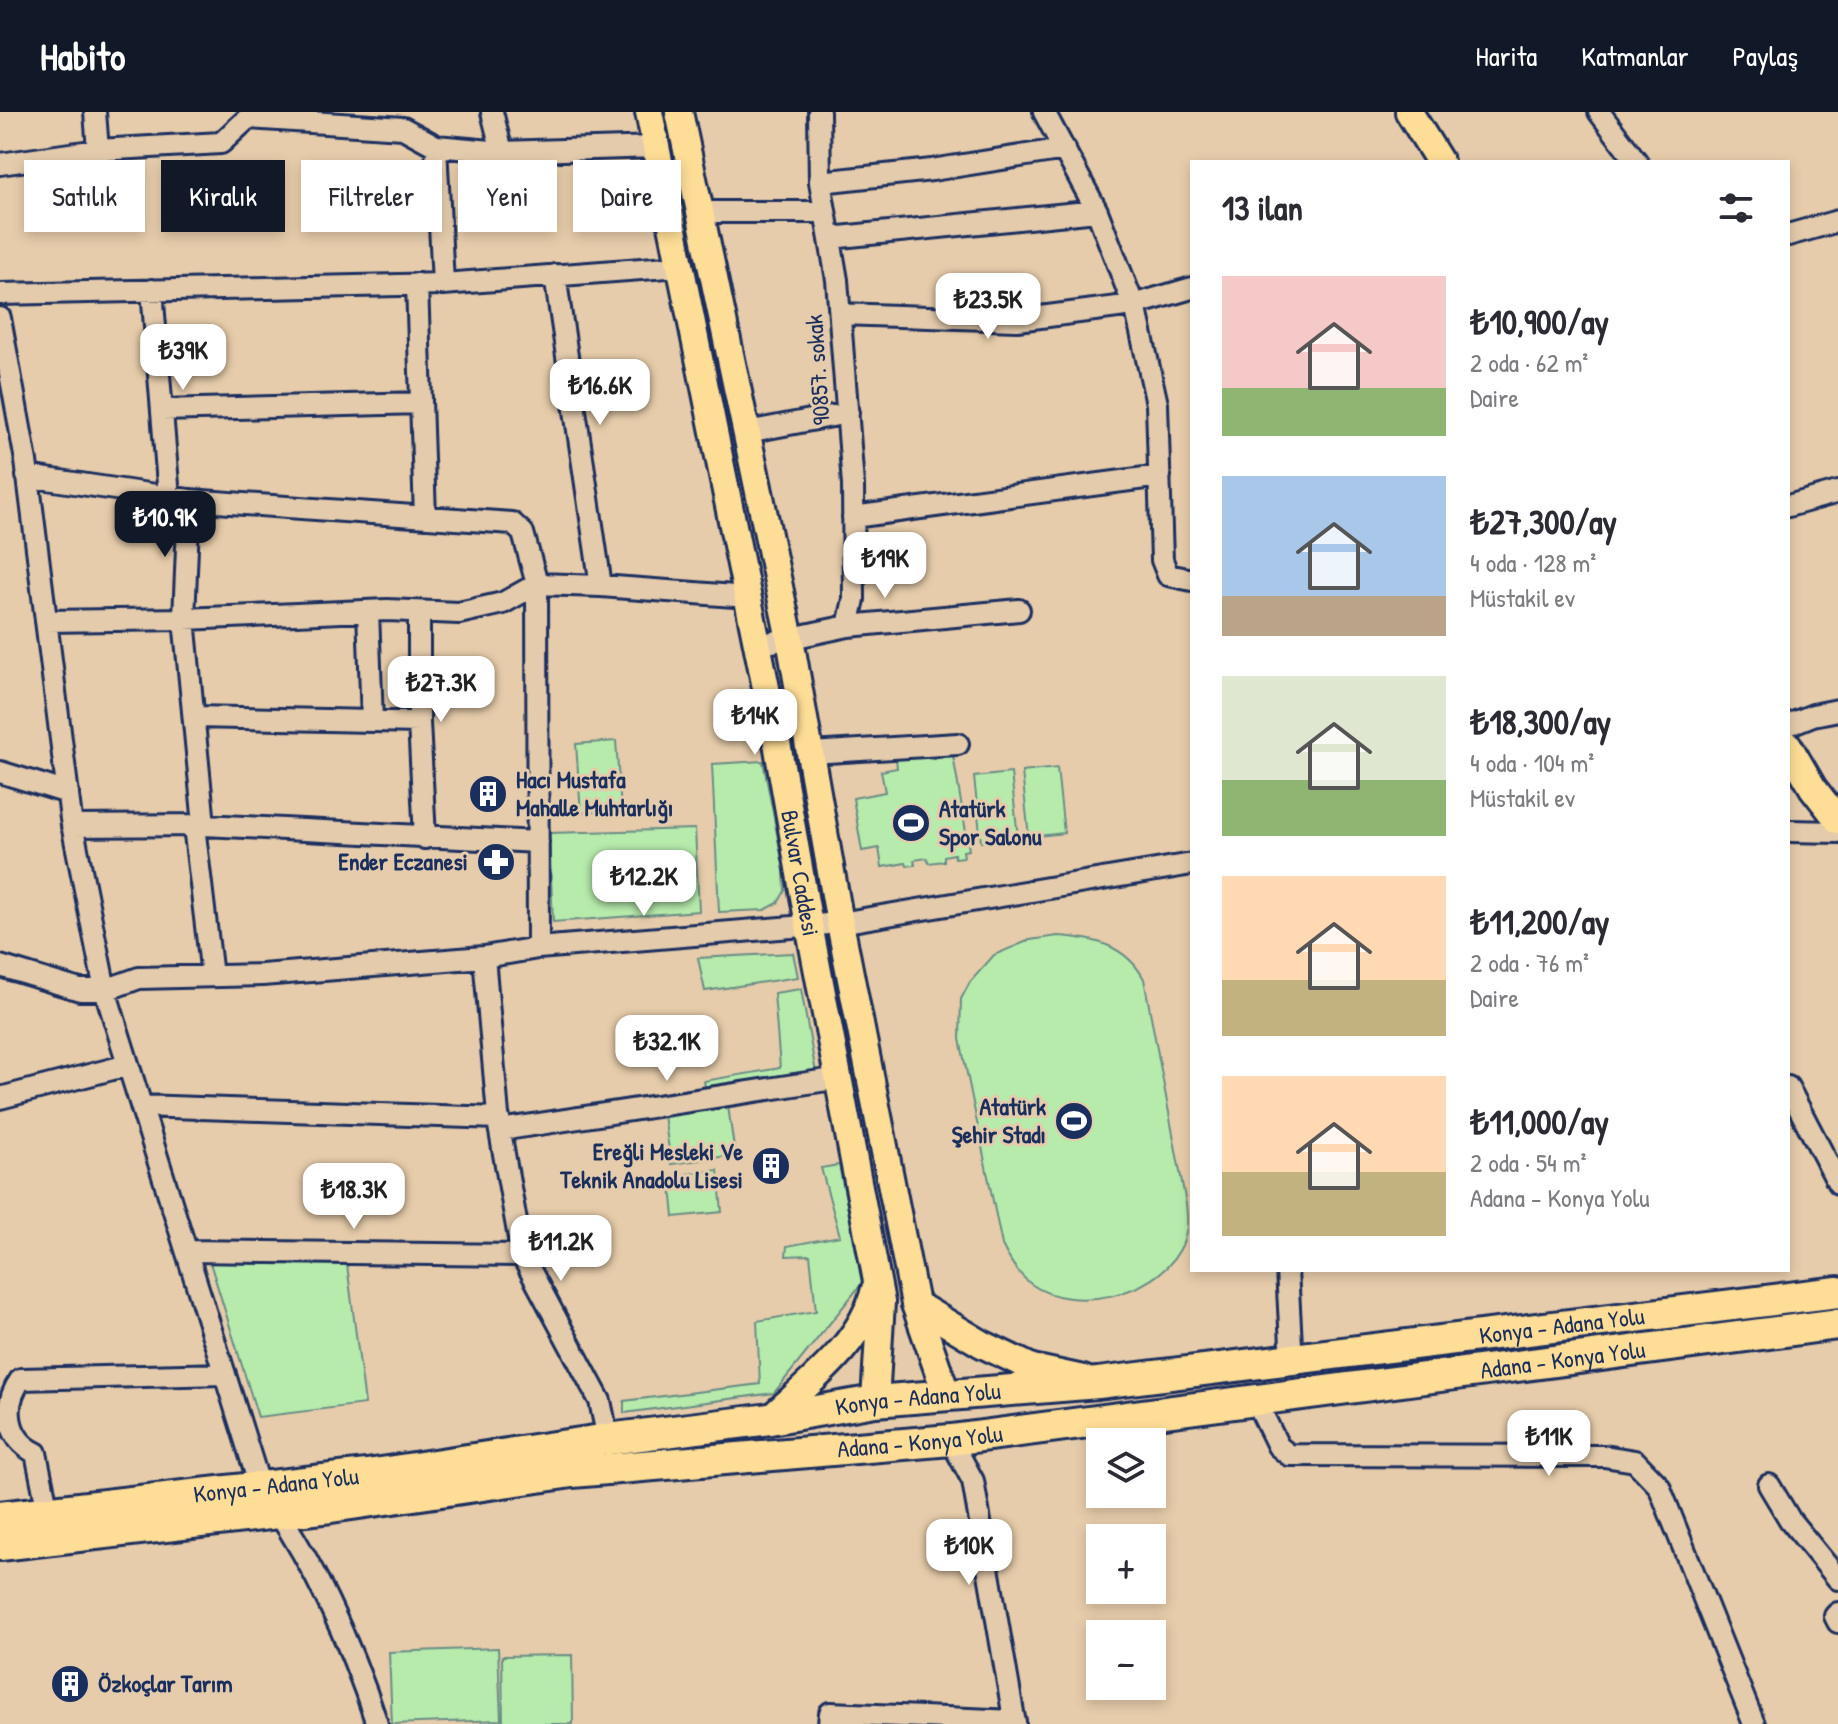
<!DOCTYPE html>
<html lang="tr">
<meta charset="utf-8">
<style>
body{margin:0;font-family:"Patrick Hand",sans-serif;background:#f7f7f7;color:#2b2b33;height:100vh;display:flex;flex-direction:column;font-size:30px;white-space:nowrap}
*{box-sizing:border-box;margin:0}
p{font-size:26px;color:#7c7c81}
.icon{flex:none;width:44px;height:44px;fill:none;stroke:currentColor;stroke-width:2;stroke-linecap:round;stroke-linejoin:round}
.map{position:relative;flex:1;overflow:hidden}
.details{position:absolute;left:1190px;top:48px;width:600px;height:1112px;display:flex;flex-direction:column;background:#fff;border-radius:0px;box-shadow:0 4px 12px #0003}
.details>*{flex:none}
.top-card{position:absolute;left:24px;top:48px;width:760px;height:72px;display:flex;gap:16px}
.tools{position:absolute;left:1086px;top:1316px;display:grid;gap:16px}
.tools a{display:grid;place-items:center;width:80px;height:80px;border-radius:0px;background:#fff;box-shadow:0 4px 12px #0003;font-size:40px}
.price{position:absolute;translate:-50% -68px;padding:0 18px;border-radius:16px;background:#fff;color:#222;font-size:26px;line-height:52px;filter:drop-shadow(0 2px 4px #0008)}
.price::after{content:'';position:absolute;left:50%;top:48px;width:24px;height:18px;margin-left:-12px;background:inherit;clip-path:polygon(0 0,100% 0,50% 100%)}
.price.active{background:#111827;color:#fff}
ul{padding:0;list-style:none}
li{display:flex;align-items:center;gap:24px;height:200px;padding:0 32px}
li span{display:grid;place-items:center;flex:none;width:224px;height:160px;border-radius:0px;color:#555}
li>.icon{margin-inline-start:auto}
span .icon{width:96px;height:96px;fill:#fffc;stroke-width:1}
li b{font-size:34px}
h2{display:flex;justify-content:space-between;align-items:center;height:96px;padding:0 32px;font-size:34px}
.pill{padding:0 28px;border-radius:0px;background:#fff;box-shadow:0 4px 12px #0003;font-size:28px;line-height:72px}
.pill.active{background:#111827;color:#fff}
header{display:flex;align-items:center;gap:48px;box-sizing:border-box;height:112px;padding:0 40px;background:#111827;color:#fff}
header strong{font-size:38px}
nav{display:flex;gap:44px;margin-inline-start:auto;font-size:28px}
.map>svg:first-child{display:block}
.green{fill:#b7ebac;stroke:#698d85;stroke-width:2}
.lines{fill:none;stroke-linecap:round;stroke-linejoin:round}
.minor-casing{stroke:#1b2f5e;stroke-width:26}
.major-casing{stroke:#1b2f5e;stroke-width:32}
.highway-casing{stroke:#1b2f5e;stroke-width:36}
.minor{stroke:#e4cbac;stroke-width:20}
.major{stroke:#fedd96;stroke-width:26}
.highway{stroke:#fedd96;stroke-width:30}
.labels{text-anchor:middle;stroke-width:6;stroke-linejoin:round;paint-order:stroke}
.street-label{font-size:24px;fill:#1b2f5e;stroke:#e4cbac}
.poi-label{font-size:24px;font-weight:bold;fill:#1b2f5e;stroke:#e4cbac;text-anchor:start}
</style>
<header>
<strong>Habito</strong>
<nav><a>Harita</a><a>Katmanlar</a><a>Paylaş</a></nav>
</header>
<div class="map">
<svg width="1838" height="1612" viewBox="0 0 1838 1612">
<rect width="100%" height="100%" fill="#e6ccaa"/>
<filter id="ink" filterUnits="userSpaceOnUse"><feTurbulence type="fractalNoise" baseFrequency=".0125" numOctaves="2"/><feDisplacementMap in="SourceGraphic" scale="16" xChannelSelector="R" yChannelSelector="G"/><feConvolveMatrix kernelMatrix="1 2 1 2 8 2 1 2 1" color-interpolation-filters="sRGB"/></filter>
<g filter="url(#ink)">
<path class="green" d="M 616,629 L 621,698 L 581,701 L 576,632 Z
M 934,639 L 935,646 L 953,643 L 969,738 L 963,739 L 964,745 L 955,746 L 954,742 L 944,744 L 944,749 L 929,751 L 927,746 L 914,748 L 915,753 L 907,754 L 906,751 L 882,755 L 879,736 L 862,739 L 853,686 L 885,680 L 881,659 L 897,656 L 896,646 Z
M 763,649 L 784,758 L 785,779 L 778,791 L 765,798 L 719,800 L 712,652 Z
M 1057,656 L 1064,721 L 1029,725 L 1022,660 Z
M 1011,661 L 1018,726 L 981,730 L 974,665 Z
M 695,717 L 699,799 L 553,810 L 549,721 Z
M 1058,824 C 1094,826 1126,833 1144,867 L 1186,1092 C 1188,1109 1188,1124 1179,1139 C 1154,1184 1073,1202 1031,1172 C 1018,1162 1009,1148 1002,1133 L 960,927 L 961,887 L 970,870 L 994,843 L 1030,828 Z
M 793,841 L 798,865 L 705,879 L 698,846 Z
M 801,877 L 816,961 L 706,981 L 704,969 L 780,956 L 774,881 Z
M 728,994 L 735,1043 L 671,1052 L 664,1003 Z
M 839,1053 L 863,1170 L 774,1281 L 624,1301 L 624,1289 L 760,1272 L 757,1209 L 816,1199 L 810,1143 L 786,1144 L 787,1134 L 840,1124 L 821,1056 Z
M 718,1058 L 722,1100 L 674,1105 L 670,1064 Z
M 208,1144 L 346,1145 L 365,1292 L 258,1305 Z
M 498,1536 L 501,1608 L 392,1612 L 389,1540 Z
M 572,1543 L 573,1612 L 503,1612 L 502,1544 Z"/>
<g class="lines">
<g class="minor-casing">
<path id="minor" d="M 95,0 L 98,38
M 492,0 L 502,40
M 819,0 L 820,70 L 837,168 L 853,373 L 854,487 L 848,514
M 1044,0 L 1097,99 L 1137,202 L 1157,292 L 1162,448 L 1168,463 L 1192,468
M 1599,0 L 1637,50
M 436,34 L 443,172
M 0,52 L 98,38 L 221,31 L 248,6 L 403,16 L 436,34 L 502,40 L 656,35
M 820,70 L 932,58 L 1065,37
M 702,100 L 825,100
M 1788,123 L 1838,109
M 830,126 L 1097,99
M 555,163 L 601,474
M 417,172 L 425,405
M 152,178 L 169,385
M 0,182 L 443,172 L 681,154
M 840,202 L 1017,208 L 1133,193 L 1192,176
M 0,206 L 26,349 L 71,707 L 105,878 L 260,1375 C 311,1443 351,1532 377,1612
M 162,298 L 421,291
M 747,320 L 848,301
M 27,364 L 189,388 L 512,411 L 523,421 L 537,472 L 601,474 L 748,485
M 189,388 L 184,507 L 204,713
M 1788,394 L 1838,380
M 853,405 L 1160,364
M 368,499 L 372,609
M 419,500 L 419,610 L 425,726
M 46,509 L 184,507 L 387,498 L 459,501 L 503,491 L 537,472 L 538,836
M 758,533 L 848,514 L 1019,498
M 194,605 L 419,610
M 1788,613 L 1813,603 L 1838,598
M 811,641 L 958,632
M 0,660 L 68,681
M 72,714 L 204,713 L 538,730
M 194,714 L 212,864
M 1788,719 L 1838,720
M 484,845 L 499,1014 L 522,1143 L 600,1289 L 608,1327
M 0,854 L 80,878 L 105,878 L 139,866 L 262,863 L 484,845 L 538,836 L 840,811 L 1192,752
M 1788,975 L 1838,1071
M 0,986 L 128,953
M 141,994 L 499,1006
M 500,1018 L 840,966
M 187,1139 L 522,1143
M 1287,1158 L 1291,1233
M 1255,1287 L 1278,1334 L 1289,1343 L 1604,1344 L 1635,1349 L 1659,1374 L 1754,1612
M 951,1328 L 973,1369 L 1015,1612
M 1769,1373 L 1790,1408 L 1838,1467
M 48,1400 L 36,1341 C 7,1327 2,1293 21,1267 L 225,1262
M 1838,1501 L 1835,1504 L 1838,1510
M 829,1612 L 830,1601 L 1015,1609"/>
</g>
<g class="major-casing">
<g id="major">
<path id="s1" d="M 649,0 L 776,625 L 809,813 L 881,1190 L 875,1289"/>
<path d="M 679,0 L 790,527 L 840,811 L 915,1192 L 947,1284"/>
<path d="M 1409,0 L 1440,50"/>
<path d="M 1788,633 L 1813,676 L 1838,708"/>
<path d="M 915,1192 L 982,1232 L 1032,1256 L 1083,1267"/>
<path d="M 770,1307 C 809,1270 862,1232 875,1177"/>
</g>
</g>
<g class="highway-casing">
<g id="highway">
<path id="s2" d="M 0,1405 L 367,1363 L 608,1327 L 770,1307 L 875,1289 L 1098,1271 L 1838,1180"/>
<path id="s3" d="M 0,1433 L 331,1395 L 572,1360 L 951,1328 L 1838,1212"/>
</g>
</g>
<use href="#minor" class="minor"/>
<use href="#major" class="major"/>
<use href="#highway" class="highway"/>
</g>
</g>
<defs>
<g id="building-disc" transform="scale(2)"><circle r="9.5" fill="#1b2f5e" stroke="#e4cbac"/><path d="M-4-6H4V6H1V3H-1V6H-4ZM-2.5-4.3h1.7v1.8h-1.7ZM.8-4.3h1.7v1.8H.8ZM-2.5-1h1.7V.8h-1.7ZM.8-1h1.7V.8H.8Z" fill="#fff"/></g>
<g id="stadium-disc" transform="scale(2)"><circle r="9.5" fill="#1b2f5e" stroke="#e4cbac"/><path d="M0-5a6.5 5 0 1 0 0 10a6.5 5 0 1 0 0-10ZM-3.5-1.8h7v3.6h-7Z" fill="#fff"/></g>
<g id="pharmacy-disc" transform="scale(2)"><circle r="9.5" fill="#1b2f5e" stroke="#e4cbac"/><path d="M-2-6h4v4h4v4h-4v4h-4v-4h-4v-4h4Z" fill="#fff"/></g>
</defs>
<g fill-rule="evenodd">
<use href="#building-disc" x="488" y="682"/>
<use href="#stadium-disc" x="911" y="711"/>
<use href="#pharmacy-disc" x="496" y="750"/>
<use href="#stadium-disc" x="1074" y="1009"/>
<use href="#building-disc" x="771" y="1054"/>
<use href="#building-disc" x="70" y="1572"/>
</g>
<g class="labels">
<g class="street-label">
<text transform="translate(818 258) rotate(-94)" y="8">90857. sokak</text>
<text dy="8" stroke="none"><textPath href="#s1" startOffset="776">Bulvar Caddesi</textPath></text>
<text dy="8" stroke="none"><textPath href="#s2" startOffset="1574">Konya - Adana Yolu</textPath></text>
<text dy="8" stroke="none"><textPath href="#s3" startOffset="1574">Adana - Konya Yolu</textPath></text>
<text dy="8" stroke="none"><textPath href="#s2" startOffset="926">Konya - Adana Yolu</textPath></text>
<text dy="8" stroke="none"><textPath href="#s3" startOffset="926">Adana - Konya Yolu</textPath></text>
<text dy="8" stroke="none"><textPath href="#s2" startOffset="278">Konya - Adana Yolu</textPath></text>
</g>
<g class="poi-label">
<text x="516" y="676">Hacı Mustafa<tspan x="516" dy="28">Mahalle Muhtarlığı</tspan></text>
<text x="939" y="705">Atatürk<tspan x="939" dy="28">Spor Salonu</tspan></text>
<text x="468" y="758" text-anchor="end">Ender Eczanesi</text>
<text x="1046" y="1003" text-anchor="end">Atatürk<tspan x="1046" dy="28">Şehir Stadı</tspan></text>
<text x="743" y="1048" text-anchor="end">Ereğli Mesleki Ve<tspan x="743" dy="28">Teknik Anadolu Lisesi</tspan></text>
<text x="98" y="1580">Özkoçlar Tarım</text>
</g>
</g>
</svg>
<div class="tools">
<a><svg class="icon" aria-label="layers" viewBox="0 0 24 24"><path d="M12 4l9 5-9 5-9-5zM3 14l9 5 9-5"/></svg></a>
<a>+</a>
<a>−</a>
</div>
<b class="price" style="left:988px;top:229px">₺23.5K</b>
<b class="price" style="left:183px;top:280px">₺39K</b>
<b class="price" style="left:600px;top:315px">₺16.6K</b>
<b class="price active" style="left:165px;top:447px">₺10.9K</b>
<b class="price" style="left:885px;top:488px">₺19K</b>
<b class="price" style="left:441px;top:612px">₺27.3K</b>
<b class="price" style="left:755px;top:645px">₺14K</b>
<b class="price" style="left:644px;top:806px">₺12.2K</b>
<b class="price" style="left:667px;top:971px">₺32.1K</b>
<b class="price" style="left:354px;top:1119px">₺18.3K</b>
<b class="price" style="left:561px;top:1171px">₺11.2K</b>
<b class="price" style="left:1549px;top:1366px">₺11K</b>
<b class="price" style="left:969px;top:1475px">₺10K</b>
<div class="top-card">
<a class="pill">Satılık</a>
<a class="pill active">Kiralık</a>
<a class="pill">Filtreler</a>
<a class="pill">Yeni</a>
<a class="pill">Daire</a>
</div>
<section class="details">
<h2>13 ilan<svg class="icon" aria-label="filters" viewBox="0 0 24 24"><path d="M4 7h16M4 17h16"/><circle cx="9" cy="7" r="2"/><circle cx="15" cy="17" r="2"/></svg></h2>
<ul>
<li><span style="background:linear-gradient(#f6c9c9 70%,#8fb573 0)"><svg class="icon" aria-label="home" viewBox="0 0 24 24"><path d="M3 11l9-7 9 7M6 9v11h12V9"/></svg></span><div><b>₺10,900/ay</b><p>2 oda · 62 m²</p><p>Daire</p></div></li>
<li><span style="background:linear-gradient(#a9c7e8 75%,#b9a48a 0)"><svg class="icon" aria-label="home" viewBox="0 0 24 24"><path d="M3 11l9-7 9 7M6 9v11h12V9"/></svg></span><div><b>₺27,300/ay</b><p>4 oda · 128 m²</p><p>Müstakil ev</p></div></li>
<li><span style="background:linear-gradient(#dfe7d0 65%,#8fb573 0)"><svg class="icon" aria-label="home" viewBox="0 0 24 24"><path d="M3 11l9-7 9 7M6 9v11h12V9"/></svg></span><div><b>₺18,300/ay</b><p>4 oda · 104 m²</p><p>Müstakil ev</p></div></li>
<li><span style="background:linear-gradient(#ffd9b3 65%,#c2b280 0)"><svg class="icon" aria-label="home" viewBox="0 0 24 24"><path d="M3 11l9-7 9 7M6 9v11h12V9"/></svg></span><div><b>₺11,200/ay</b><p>2 oda · 76 m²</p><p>Daire</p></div></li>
<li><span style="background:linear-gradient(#ffd9b3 60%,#c2b280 0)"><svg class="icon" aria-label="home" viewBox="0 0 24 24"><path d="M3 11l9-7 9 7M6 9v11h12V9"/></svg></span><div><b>₺11,000/ay</b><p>2 oda · 54 m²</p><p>Adana - Konya Yolu</p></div></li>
</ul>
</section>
</div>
